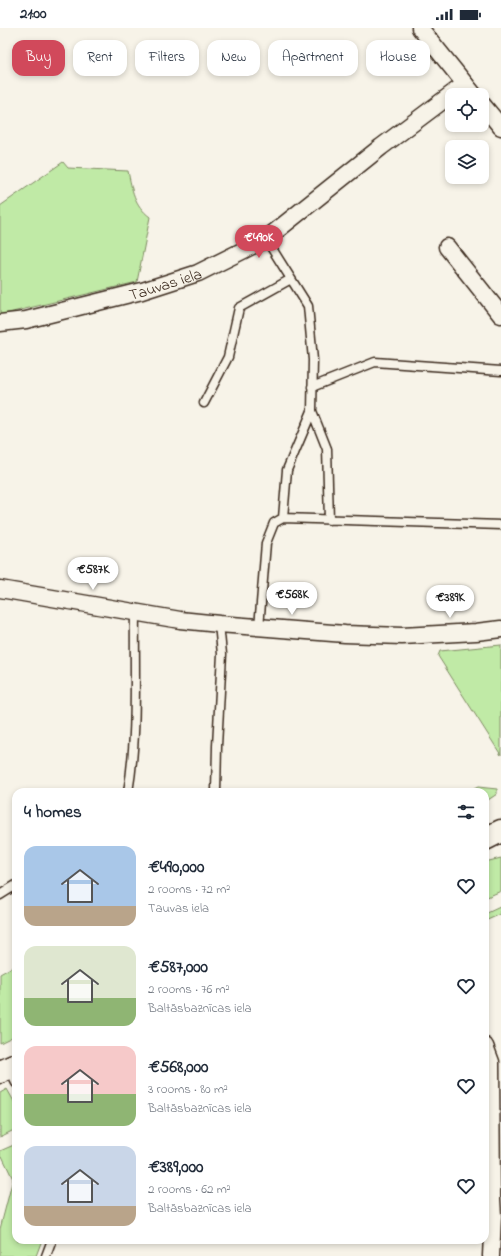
<!DOCTYPE html>
<meta charset="utf-8">
<style>
body{margin:0;font-family:"Indie Flower",sans-serif;background:#f6f6f7;color:#1f2937;height:100vh;display:flex;flex-direction:column;font-size:15px;white-space:nowrap}
*{box-sizing:border-box;margin:0}
p{font-size:13px;color:#747a83}
.icon{flex:none;width:22px;height:22px;fill:none;stroke:currentColor;stroke-width:2;stroke-linecap:round;stroke-linejoin:round}
.map{position:relative;flex:1;overflow:hidden}
.drawer{position:absolute;left:12px;top:760px;width:477px;height:456px;display:flex;flex-direction:column;background:#fff;border-radius:12px;box-shadow:0 2px 6px #0003}
.drawer>*{flex:none}
.hud{position:absolute;left:12px;top:12px;width:477px;height:36px;display:flex;gap:8px}
.buttons{position:absolute;left:445px;top:60px;display:grid;gap:8px}
.buttons a{display:grid;place-items:center;width:44px;height:44px;border-radius:8px;background:#fff;box-shadow:0 2px 6px #0003;font-size:20px}
.price{position:absolute;translate:-50% -34px;padding:0 9px;border-radius:14px;background:#fff;color:#222;font-size:13px;line-height:26px;filter:drop-shadow(0 1px 2px #0008)}
.price::after{content:'';position:absolute;left:50%;top:24px;width:12px;height:9px;margin-left:-6px;background:inherit;clip-path:polygon(0 0,100% 0,50% 100%)}
.price.active{background:#d1495b;color:#fff}
ul{padding:0;list-style:none}
li{display:flex;align-items:center;gap:12px;height:100px;padding:0 12px}
li span{display:grid;place-items:center;flex:none;width:112px;height:80px;border-radius:12px;color:#555}
li>.icon{margin-inline-start:auto}
span .icon{width:48px;height:48px;fill:#fffc;stroke-width:1}
li b{font-size:17px}
h2{display:flex;justify-content:space-between;align-items:center;height:48px;padding:0 12px;font-size:17px}
.pill{padding:0 14px;border-radius:12px;background:#fff;box-shadow:0 2px 6px #0003;font-size:14px;line-height:36px}
.pill.active{background:#d1495b;color:#fff}
.status{display:flex;justify-content:space-between;align-items:center;height:28px;padding:0 20px;background:#fff;direction:ltr}
.status svg{height:11px;fill:currentColor}
.map>svg:first-child{display:block}
.green{fill:#c0eaa6;stroke:#7e8a62}
.lines{fill:none;stroke-linecap:round;stroke-linejoin:round}
.lane-casing{stroke:#3b2a1e;stroke-width:11}
.street-casing{stroke:#3b2a1e;stroke-width:19}
.secondary-casing{stroke:#3b2a1e;stroke-width:25}
.lane{stroke:#f7f3e8;stroke-width:8}
.street{stroke:#f7f3e8;stroke-width:16}
.secondary{stroke:#f7f3e8;stroke-width:22}
.labels{text-anchor:middle;stroke-width:3;stroke-linejoin:round;paint-order:stroke}
.street-label{font-size:16px;fill:#3b2a1e;stroke:#f7f3e8}
</style>
<div class="status"><b>21:00</b><svg viewBox="0 0 49 12"><path d="M0 12V9h3v3zM5 12V6h3v6zM10 12V3h3v9zM15 12V0h3v12zM26 1h20v11H26zM47 4h2v5h-2z"/></svg></div>
<div class="map">
<svg width="501" height="1228" viewBox="0 0 501 1228">
<rect width="100%" height="100%" fill="#f7f3e8"/>
<filter id="ink" filterUnits="userSpaceOnUse"><feTurbulence type="fractalNoise" baseFrequency=".025" numOctaves="2"/><feDisplacementMap in="SourceGraphic" scale="8" xChannelSelector="R" yChannelSelector="G"/><feConvolveMatrix kernelMatrix="1 2 1 2 8 2 1 2 1" color-interpolation-filters="sRGB"/></filter>
<g filter="url(#ink)">
<path class="green" d="M 63,134 L 68,140 L 128,143 C 132,162 134,177 150,189 L 137,254 L 0,287 L 0,178 Z
M 501,617 L 501,727 L 438,628 L 440,623 Z
M 478,759 L 497,761 L 497,766 L 485,774 L 485,764 L 468,764 Z
M 501,830 L 501,863 L 485,870 L 485,834 Z
M 500,879 L 501,886 L 485,893 L 485,886 Z
M 16,937 L 16,1007 L 0,1015 L 0,946 Z
M 7,1061 L 16,1077 L 16,1101 L 0,1109 L 0,1065 Z
M 16,1116 L 16,1212 L 42,1212 L 36,1228 L 0,1228 L 0,1201 L 13,1151 L 2,1128 L 0,1129 L 0,1123 Z"/>
<g class="lines">
<g class="lane-casing">
<path id="lane" d="M 312,359 L 375,334 L 501,343
M 204,375 L 228,329 L 239,280 L 291,251
M 312,383 L 327,421 L 329,492
M 283,490 L 501,497
M 259,599 L 266,515 L 274,495 L 283,490 L 287,442 L 312,383 L 313,332 L 308,278 L 266,211
M 128,764 C 138,706 134,643 135,584
M 216,764 L 217,718 L 222,626 L 219,596
M 0,867 L 16,857
M 9,1041 L 16,1055
M 46,1228 L 52,1212"/>
</g>
<g class="street-casing">
<g id="street">
<path d="M 420,0 L 474,67"/>
<path d="M 482,76 L 501,99"/>
<path d="M 447,219 L 501,287"/>
<path id="s1" d="M 0,295 L 26,292 L 142,263 L 198,245 L 266,211 L 381,119 L 465,56"/>
<path d="M 0,561 L 180,592 L 219,596 L 345,606 L 402,608 L 476,604 L 501,601"/>
<path d="M 485,1018 L 491,1034 L 492,1171 L 493,1188 L 491,1228"/>
</g>
</g>
<g class="secondary-casing">
<path id="secondary" d="M 485,811 L 501,803
M 0,1044 L 16,1037"/>
</g>
<use href="#lane" class="lane"/>
<use href="#street" class="street"/>
<use href="#secondary" class="secondary"/>
</g>
</g>
<g class="labels">
<g class="street-label">
<text dy="6" stroke="none"><textPath href="#s1" startOffset="170">Tauvas iela</textPath></text>
</g>
</g>
</svg>
<div class="buttons">
<a><svg class="icon" aria-label="locate" viewBox="0 0 24 24"><circle cx="12" cy="12" r="6"/><path d="M12 2v4M12 18v4M2 12h4M18 12h4"/></svg></a>
<a><svg class="icon" aria-label="layers" viewBox="0 0 24 24"><path d="M12 4l9 5-9 5-9-5zM3 14l9 5 9-5"/></svg></a>
</div>
<b class="price active" style="left:259px;top:231px">€490K</b>
<b class="price" style="left:93px;top:563px">€587K</b>
<b class="price" style="left:292px;top:588px">€568K</b>
<b class="price" style="left:450px;top:591px">€389K</b>
<div class="hud">
<a class="pill active">Buy</a>
<a class="pill">Rent</a>
<a class="pill">Filters</a>
<a class="pill">New</a>
<a class="pill">Apartment</a>
<a class="pill">House</a>
</div>
<section class="drawer">
<h2>4 homes<svg class="icon" aria-label="filters" viewBox="0 0 24 24"><path d="M4 7h16M4 17h16"/><circle cx="9" cy="7" r="2"/><circle cx="15" cy="17" r="2"/></svg></h2>
<ul>
<li><span style="background:linear-gradient(#a9c7e8 75%,#b9a48a 0)"><svg class="icon" aria-label="home" viewBox="0 0 24 24"><path d="M3 11l9-7 9 7M6 9v11h12V9"/></svg></span><div><b>€490,000</b><p>2 rooms · 72 m²</p><p>Tauvas iela</p></div><svg class="icon" aria-label="heart" viewBox="0 0 24 24"><path d="M12 20l-8-8c-3-5 5-10 8-4 3-6 11-1 8 4z"/></svg></li>
<li><span style="background:linear-gradient(#dfe7d0 65%,#8fb573 0)"><svg class="icon" aria-label="home" viewBox="0 0 24 24"><path d="M3 11l9-7 9 7M6 9v11h12V9"/></svg></span><div><b>€587,000</b><p>2 rooms · 76 m²</p><p>Baltāsbaznīcas iela</p></div><svg class="icon" aria-label="heart" viewBox="0 0 24 24"><path d="M12 20l-8-8c-3-5 5-10 8-4 3-6 11-1 8 4z"/></svg></li>
<li><span style="background:linear-gradient(#f6c9c9 60%,#8fb573 0)"><svg class="icon" aria-label="home" viewBox="0 0 24 24"><path d="M3 11l9-7 9 7M6 9v11h12V9"/></svg></span><div><b>€568,000</b><p>3 rooms · 80 m²</p><p>Baltāsbaznīcas iela</p></div><svg class="icon" aria-label="heart" viewBox="0 0 24 24"><path d="M12 20l-8-8c-3-5 5-10 8-4 3-6 11-1 8 4z"/></svg></li>
<li><span style="background:linear-gradient(#c9d6e8 75%,#b9a48a 0)"><svg class="icon" aria-label="home" viewBox="0 0 24 24"><path d="M3 11l9-7 9 7M6 9v11h12V9"/></svg></span><div><b>€389,000</b><p>2 rooms · 62 m²</p><p>Baltāsbaznīcas iela</p></div><svg class="icon" aria-label="heart" viewBox="0 0 24 24"><path d="M12 20l-8-8c-3-5 5-10 8-4 3-6 11-1 8 4z"/></svg></li>
</ul>
</section>
</div>
